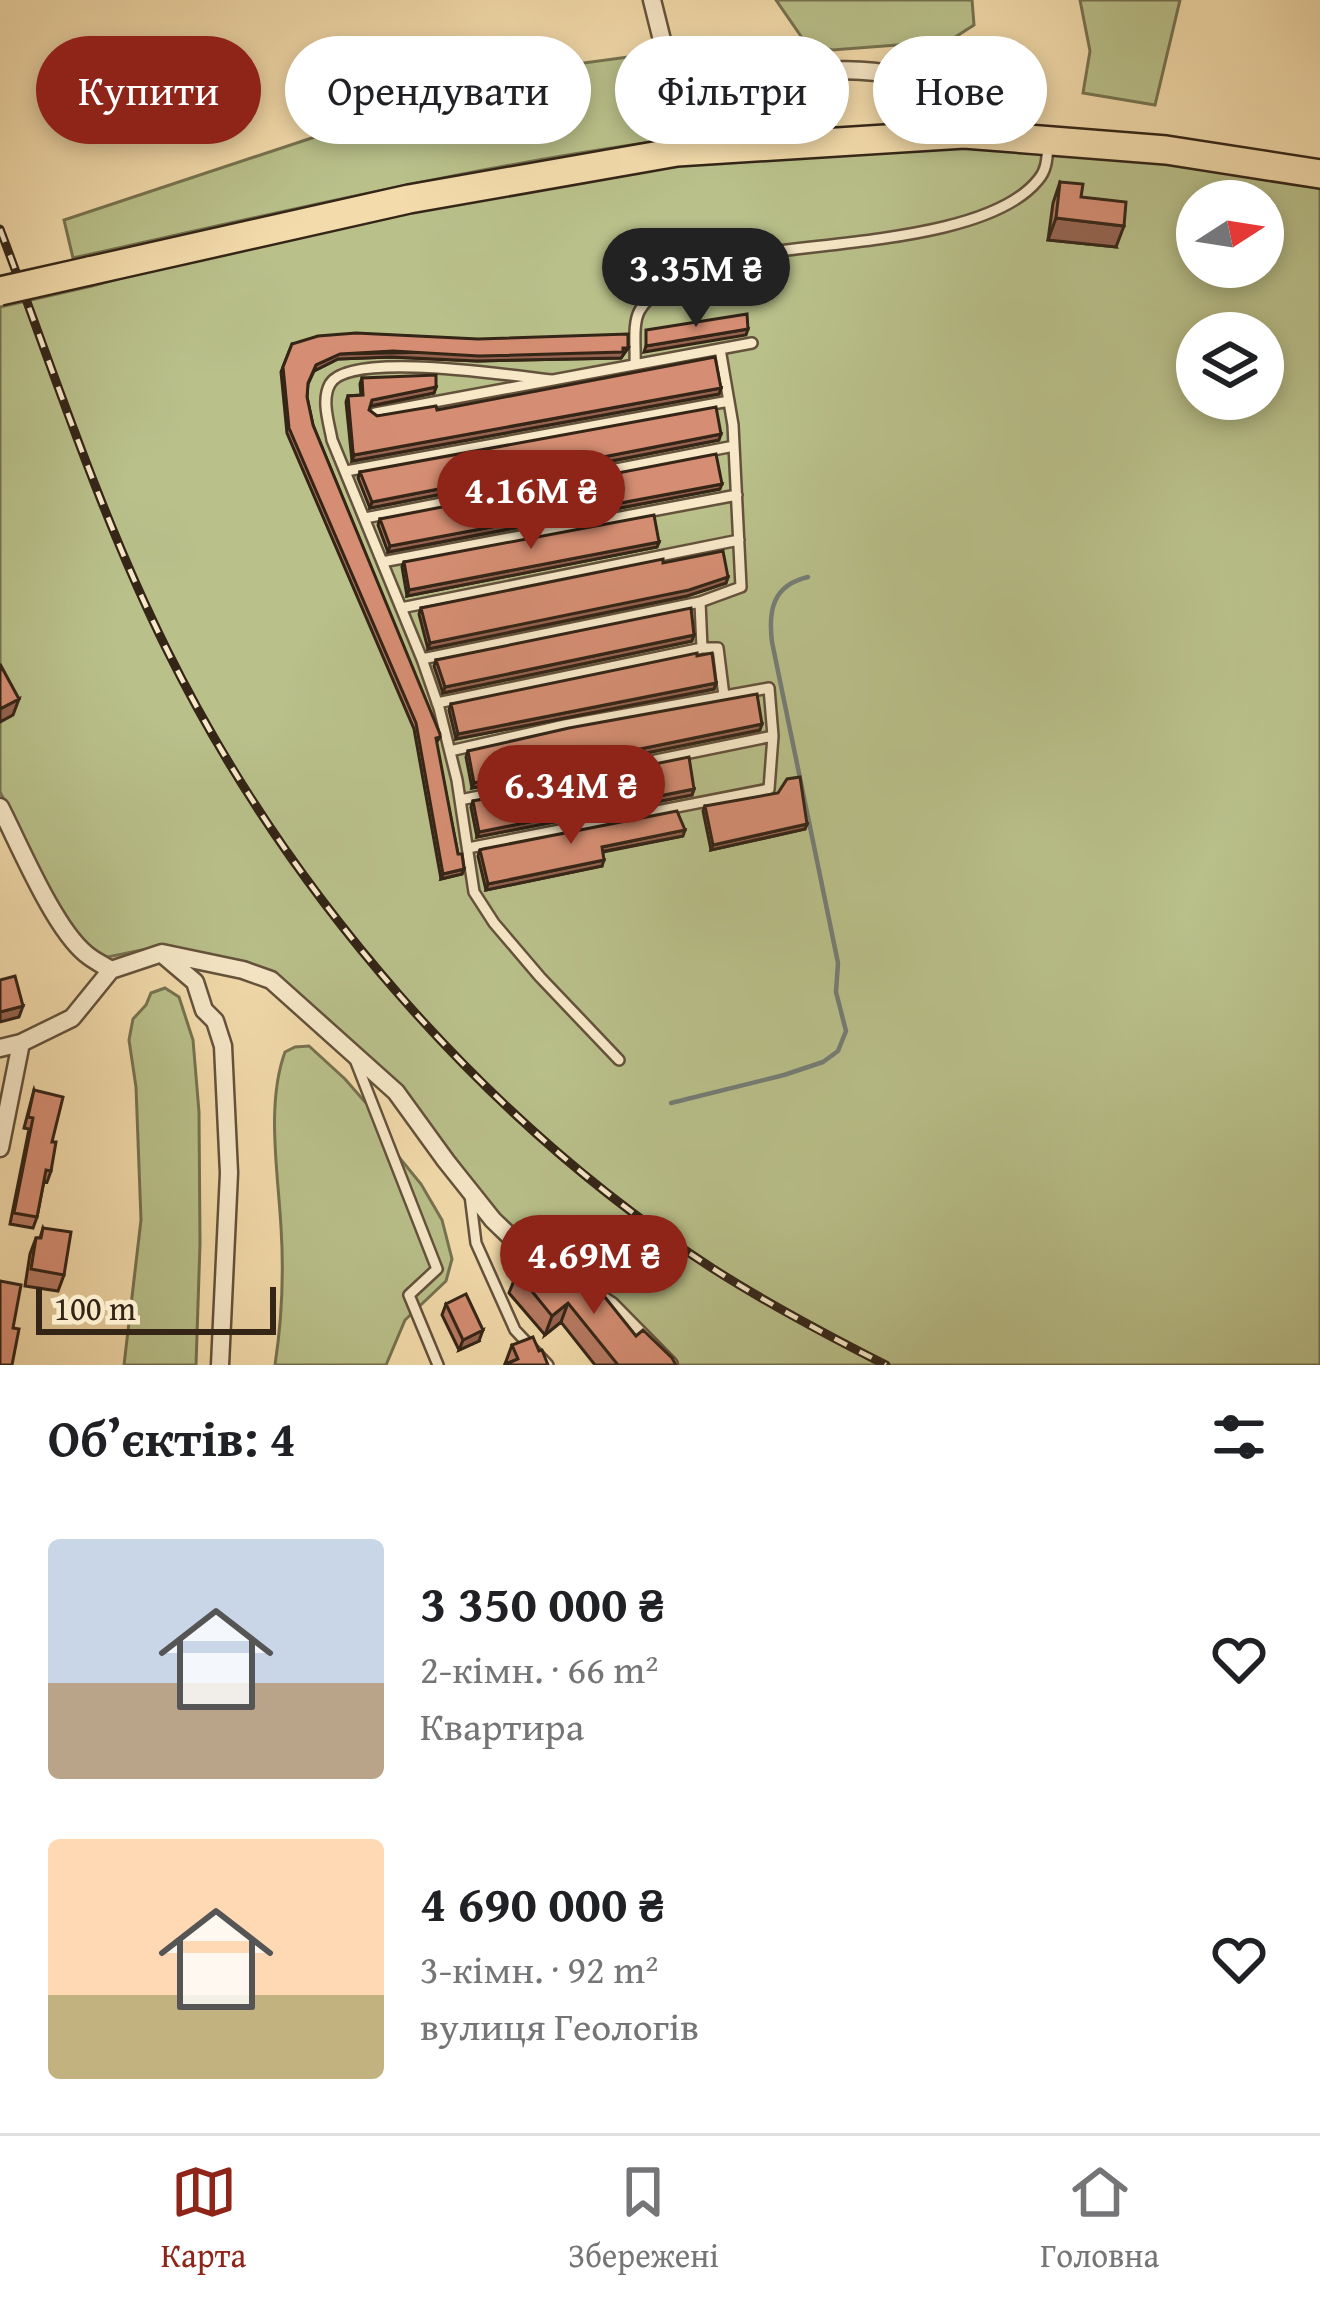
<!DOCTYPE html>
<html lang="uk">
<meta charset="utf-8">
<style>
body{margin:0;font-family:"Gentium Book Plus",serif;background:#f6f6f6;color:#202124;height:100vh;display:flex;flex-direction:column;font-size:45px;white-space:nowrap}
*{box-sizing:border-box;margin:0}
p{font-size:39px;color:#757577}
.icon{flex:none;width:66px;height:66px;fill:none;stroke:currentColor;stroke-width:2;stroke-linecap:round;stroke-linejoin:round}
.map{position:relative;height:1365px;overflow:hidden}
.sheet{display:flex;flex-direction:column;background:#fff;flex:1}
.sheet>*{flex:none}
.banner{position:absolute;left:36px;top:36px;width:1248px;height:108px;display:flex;gap:24px}
.needle{width:78px;rotate:78deg}
.tools{position:absolute;left:1176px;top:180px;display:grid;gap:24px}
.tools a{display:grid;place-items:center;width:108px;height:108px;border-radius:50%;background:#fff;box-shadow:0 6px 18px #0003;font-size:60px}
.scale{position:absolute;left:36px;bottom:30px;width:240px;box-sizing:border-box;padding-left:12px;border:6px solid #342517;border-top:0;font-size:33px;line-height:42px;white-space:nowrap;color:#342517;-webkit-text-stroke:9px #f7e8c8;paint-order:stroke}
.price{position:absolute;translate:-50% -102px;padding:0 27px;border-radius:42px;background:#8f2418;color:#fff;font-size:39px;line-height:78px;filter:drop-shadow(0 3px 6px #0008)}
.price::after{content:'';position:absolute;left:50%;top:72px;width:36px;height:27px;margin-left:-18px;background:inherit;clip-path:polygon(0 0,100% 0,50% 100%)}
.price.active{background:#222;color:#fff}
ul{padding:0;list-style:none}
li{display:flex;align-items:center;gap:36px;height:300px;padding:0 48px}
li span{display:grid;place-items:center;flex:none;width:336px;height:240px;border-radius:12px;color:#555}
li>.icon{margin-inline-start:auto}
span .icon{width:144px;height:144px;fill:#fffc;stroke-width:1}
li b{font-size:51px}
h2{display:flex;justify-content:space-between;align-items:center;height:144px;padding:0 48px;font-size:51px}
.tag{padding:0 42px;border-radius:54px;background:#fff;box-shadow:0 6px 18px #0003;font-size:42px;line-height:108px}
.tag.active{background:#8f2418;color:#fff}
.menu{display:flex;justify-content:space-around;align-items:center;height:168px;border-top:3px solid #e0e0e0;background:#fff;font-size:33px;color:#757577}
.menu a{display:grid;justify-items:center;gap:6px}
.menu .active{color:#8f2418}
.map>svg:first-child{display:block}
.green{fill:#b9c08a;stroke:#767250;stroke-width:3;fill-rule:evenodd}
.lines{fill:none;stroke-linecap:round;stroke-linejoin:round}
.stream{stroke:#757d76;stroke-width:4.5}
.service-casing{stroke:#64523c;stroke-width:14}
.minor-casing{stroke:#64523c;stroke-width:21}
.primary-casing{stroke:#342517;stroke-width:32}
.service{stroke:#f7e8c8;stroke-width:9}
.minor{stroke:#f7e8c8;stroke-width:16}
.primary{stroke:#f3dbab;stroke-width:27}
.rail-casing{stroke:#342517;stroke-width:9}
.rail{stroke:#f7e8c8;stroke-width:4.5;stroke-dasharray:14;stroke-linecap:butt}
.primary-bridge-casing{stroke:#342517;stroke-width:32;stroke-linecap:butt}
.primary-bridge{stroke:#f3dbab;stroke-width:27}
.wall{fill:#b77a63;stroke:#342517;stroke-width:3}
.shaded-wall{fill:#956350;stroke:#342517;stroke-width:3}
.building{fill:#d58e73;stroke:#342517;stroke-width:3}
</style>
<div class="map">
<svg width="1320" height="1365" viewBox="0 0 1320 1365">
<rect width="100%" height="100%" fill="#f3dbab"/>
<filter id="stains"><feTurbulence type="fractalNoise" baseFrequency=".00167" numOctaves="4"/><feColorMatrix values="0 0 0 0 .2 0 0 0 0 .09 0 0 0 0 .02 0 0 0 .5 -.17"/></filter>
<radialGradient id="worn" r=".72"><stop offset=".6" stop-color="#630" stop-opacity="0"/><stop offset="1" stop-color="#630" stop-opacity=".3"/></radialGradient>
<path class="green" d="M 776,0 L 972,0 L 974,25 L 949,41 L 832,50 L 805,42 Z
M 1080,0 L 1180,0 L 1155,105 L 1083,93 L 1090,51 Z
M 665,52 L 729,73 L 756,129 C 526,153 299,208 73,258 L 64,220 L 357,123 L 481,77 Z
M 964,142 L 1062,146 L 1320,182 L 1320,1365 L 679,1365 L 615,1301 L 525,1240 L 498,1215 L 401,1087 L 274,975 L 209,954 L 161,946 L 108,957 L 92,950 L 74,930 L 46,884 L 0,792 L 0,307 L 92,286 L 243,245 L 678,159 ZM 1197,201 L 1263,201 L 1263,267 L 1197,267 ZM 1197,333 L 1263,333 L 1263,399 L 1197,399 Z
M 165,988 L 179,997 L 193,1040 L 199,1112 L 200,1244 L 196,1365 L 124,1365 L 141,1220 L 136,1087 L 129,1040 L 133,1019 L 146,1005 L 151,993 Z
M 309,1046 L 345,1079 L 365,1102 L 377,1111 L 385,1140 L 421,1184 L 442,1220 L 452,1259 L 446,1281 L 405,1320 L 386,1365 L 275,1365 C 282,1319 284,1274 281,1227 C 278,1172 266,1104 285,1052 L 295,1047 Z"/>
<g class="lines">
<path class="stream" d="M 671,1103 L 784,1075 L 823,1062 L 838,1051 L 846,1031 L 836,992 L 838,963 L 772,642 C 768,610 773,585 808,577"/>
<g class="service-casing">
<path id="service" d="M 720,349 L 733,425 L 741,587 L 700,602 L 702,648 L 718,648 L 724,696
M 635,364 C 636,349 632,323 640,310 C 646,299 657,292 668,286 C 688,273 713,263 736,258 C 813,241 987,243 1038,180 C 1047,170 1047,158 1048,145
M 552,380 C 513,376 349,350 330,384 C 321,400 329,423 332,440 L 422,659 L 439,708 L 457,780 L 474,892 L 494,923 L 540,977 L 619,1060
M 375,413 L 752,343
M 346,471 L 729,401
M 365,518 L 734,446
M 382,562 L 737,495
M 401,608 L 739,540
M 422,659 L 700,602
M 437,703 L 702,648
M 450,751 L 565,725 L 769,688 L 773,736 L 769,789 L 468,848
M 460,800 L 773,736
M 356,1062 L 437,1269 L 409,1295 L 438,1365
M 470,1195 L 476,1243 L 515,1330 L 548,1365"/>
</g>
<g class="minor-casing">
<path id="minor" d="M 652,0 L 665,52 C 685,61 704,70 727,72 C 800,80 935,40 964,134
M 0,807 C 20,846 54,928 86,954 C 93,960 103,965 111,970 L 162,953 L 243,970 L 271,980 L 396,1092 L 446,1161 L 493,1220 L 520,1246 L 611,1306 L 669,1365
M 162,954 L 195,982 L 204,1010 L 215,1021 L 223,1046 L 229,1173 L 220,1365
M 0,1048 L 21,1043 L 72,1018 L 111,970
M 0,1148 L 21,1043"/>
</g>
<g class="primary-casing">
<path id="primary" d="M 89,271 L 409,199 L 677,152 L 964,134 L 1166,150 L 1320,174"/>
</g>
<use href="#service" class="service"/>
<use href="#minor" class="minor"/>
<use href="#primary" class="primary"/>
<g class="rail-casing">
<path id="rail" d="M 0,229 C 53,369 100,515 167,650 C 287,892 484,1121 712,1268 C 768,1304 827,1335 886,1365"/>
</g>
<use href="#rail" class="rail"/>
<g class="primary-bridge-casing">
<path id="primary-bridge" d="M 0,291 L 89,271"/>
</g>
<use href="#primary-bridge" class="primary-bridge"/>
</g>
<path class="wall" d="M 1060,182 L 1081,197 L 1116,247 L 1048,240 L 1053,203 Z
M 292,344 L 628,348 L 621,358 L 477,361 L 391,357 L 338,359 L 314,371 L 308,384 L 307,397 L 313,425 L 440,737 L 436,743 L 458,854 L 464,869 L 462,874 L 441,879 L 414,729 L 287,433 L 281,372 Z
M 362,378 L 436,387 L 434,393 L 370,406 L 369,410 L 377,416 L 437,410 L 721,388 L 719,394 L 352,461 L 346,402 L 348,396 L 361,395 L 360,384 Z
M 719,440 L 370,508 L 358,478 L 360,472 Z
M 720,489 L 388,552 L 378,525 L 380,519 Z
M 659,542 L 657,547 L 407,596 L 402,567 L 404,562 Z
M 663,563 L 728,577 L 726,583 L 687,596 L 428,649 L 419,614 L 421,608 Z
M 692,641 L 443,693 L 434,666 L 436,660 Z
M 716,683 L 714,689 L 456,739 L 449,710 L 451,704 Z
M 760,730 L 472,788 L 466,757 L 468,751 Z
M 694,789 L 692,795 L 477,837 L 471,807 L 473,801 Z
M 705,806 L 807,824 L 805,829 L 711,850 L 703,811 Z
M 683,836 L 603,852 L 602,866 L 486,890 L 478,856 L 480,850 Z
M 34,1090 L 52,1142 L 51,1171 L 47,1182 L 44,1181 L 37,1217 L 33,1228 L 10,1224 L 29,1129 L 24,1128 Z
M 43,1228 L 64,1275 L 58,1291 L 25,1286 L 30,1254 L 36,1238 L 40,1238 Z
M 517,1273 L 569,1291 L 676,1365 L 595,1365 L 561,1322 L 545,1335 L 509,1293 Z
M 446,1304 L 479,1341 L 459,1350 L 442,1315 Z
M 512,1345 L 539,1351 L 505,1364 Z"/>
<path class="shaded-wall" d="M 1056,218 L 1124,226 L 1116,247 L 1048,240 Z
M 748,329 L 746,335 L 644,352 L 646,346 Z
M 628,348 L 621,358 L 477,361 L 391,357 L 338,359 L 314,371 L 316,365 L 340,354 Z
M 436,387 L 434,393 L 370,406 L 372,400 Z
M 721,388 L 719,394 L 352,461 L 354,455 Z
M 721,434 L 719,440 L 370,508 L 372,502 Z
M 722,484 L 720,489 L 388,552 L 390,546 Z
M 659,542 L 657,547 L 407,596 L 409,590 Z
M 728,577 L 726,583 L 687,596 L 428,649 L 430,643 Z
M 694,635 L 692,641 L 443,693 L 445,687 Z
M 716,683 L 714,689 L 456,739 L 458,734 Z
M 19,699 L 13,715 L 0,722 L 0,709 Z
M 762,724 L 760,730 L 472,788 L 474,783 Z
M 694,789 L 692,795 L 477,837 L 479,832 Z
M 807,824 L 805,829 L 711,850 L 713,845 Z
M 685,830 L 683,836 L 600,852 L 602,847 Z
M 604,860 L 602,866 L 486,890 L 488,884 Z
M 464,869 L 462,874 L 441,879 L 443,874 Z
M 23,1006 L 19,1017 L 0,1022 L 0,1012 Z
M 568,1303 L 561,1322 L 545,1335 L 552,1316 Z
M 483,1330 L 479,1341 L 459,1350 L 463,1340 Z"/>
<path class="building" d="M 1060,182 L 1083,184 L 1081,197 L 1126,202 L 1124,226 L 1056,218 Z
M 747,314 L 748,329 L 646,346 L 646,330 Z
M 356,333 L 478,339 L 628,334 L 628,348 L 623,348 L 623,352 L 479,356 L 393,351 L 340,354 L 316,365 L 308,383 L 307,397 L 313,425 L 440,734 L 440,737 L 436,738 L 458,854 L 462,854 L 464,869 L 443,874 L 416,723 L 289,428 L 283,367 L 292,344 L 318,336 Z
M 715,357 L 721,388 L 354,455 L 353,452 L 348,396 L 363,395 L 362,378 L 436,375 L 436,387 L 372,400 L 369,410 L 377,416 L 436,406 L 437,410 Z
M 716,407 L 721,434 L 372,502 L 360,472 Z
M 716,454 L 722,484 L 390,546 L 380,519 Z
M 654,515 L 659,542 L 409,590 L 404,562 Z
M 723,551 L 728,577 L 689,590 L 430,643 L 421,608 L 663,559 L 663,563 Z
M 691,608 L 694,635 L 445,687 L 436,660 Z
M 697,653 L 697,656 L 712,653 L 716,683 L 458,734 L 451,704 Z
M 0,664 L 19,699 L 0,709 Z
M 757,694 L 762,724 L 474,783 L 468,751 L 569,728 Z
M 689,757 L 694,789 L 479,832 L 473,801 Z
M 800,777 L 807,824 L 713,845 L 705,806 L 778,793 L 787,779 Z
M 677,811 L 685,830 L 602,847 L 604,860 L 488,884 L 480,850 L 483,849 Z
M 15,976 L 23,1006 L 0,1012 L 0,980 Z
M 34,1090 L 63,1097 L 52,1142 L 56,1142 L 51,1171 L 46,1170 L 37,1217 L 14,1213 L 33,1118 L 28,1117 Z
M 43,1228 L 71,1232 L 64,1275 L 31,1269 L 36,1238 L 41,1238 Z
M 539,1255 L 569,1291 L 582,1282 L 600,1291 L 636,1336 L 643,1330 L 672,1358 L 676,1365 L 618,1365 L 568,1303 L 552,1316 L 517,1273 Z
M 0,1281 L 21,1285 L 13,1328 L 19,1329 L 12,1365 L 0,1365 Z
M 466,1294 L 483,1330 L 463,1340 L 446,1304 Z
M 533,1337 L 539,1351 L 542,1350 L 548,1365 L 504,1365 L 518,1359 L 512,1345 Z"/>
<rect width="100%" height="100%" filter="url(#stains)"/>
<rect width="100%" height="100%" fill="url(#worn)"/>
</svg>
<div class="tools">
<a><svg class="needle" viewBox="-14 -14 28 28"><path d="M0-13l5 13h-10z" fill="#e53935"/><path d="M0 13l5-13h-10z" fill="#757577"/></svg></a>
<a><svg class="icon" aria-label="layers" viewBox="0 0 24 24"><path d="M12 4l9 5-9 5-9-5zM3 14l9 5 9-5"/></svg></a>
</div>
<div class="scale">100 m</div>
<b class="price active" style="left:696px;top:330px">3.35M ₴</b>
<b class="price" style="left:531px;top:552px">4.16M ₴</b>
<b class="price" style="left:571px;top:847px">6.34M ₴</b>
<b class="price" style="left:594px;top:1317px">4.69M ₴</b>
<div class="banner">
<a class="tag active">Купити</a>
<a class="tag">Орендувати</a>
<a class="tag">Фільтри</a>
<a class="tag">Нове</a>
</div>
</div>
<section class="sheet">
<h2>Об’єктів: 4<svg class="icon" aria-label="filters" viewBox="0 0 24 24"><path d="M4 7h16M4 17h16"/><circle cx="9" cy="7" r="2"/><circle cx="15" cy="17" r="2"/></svg></h2>
<ul>
<li><span style="background:linear-gradient(#c9d6e8 60%,#b9a48a 0)"><svg class="icon" aria-label="home" viewBox="0 0 24 24"><path d="M3 11l9-7 9 7M6 9v11h12V9"/></svg></span><div><b>3 350 000 ₴</b><p>2-кімн. · 66 m²</p><p>Квартира</p></div><svg class="icon" aria-label="heart" viewBox="0 0 24 24"><path d="M12 20l-8-8c-3-5 5-10 8-4 3-6 11-1 8 4z"/></svg></li>
<li><span style="background:linear-gradient(#ffd9b3 65%,#c2b280 0)"><svg class="icon" aria-label="home" viewBox="0 0 24 24"><path d="M3 11l9-7 9 7M6 9v11h12V9"/></svg></span><div><b>4 690 000 ₴</b><p>3-кімн. · 92 m²</p><p>вулиця Геологів</p></div><svg class="icon" aria-label="heart" viewBox="0 0 24 24"><path d="M12 20l-8-8c-3-5 5-10 8-4 3-6 11-1 8 4z"/></svg></li>
</ul>
</section>
<nav class="menu">
<a class="active"><svg class="icon" aria-label="map" viewBox="0 0 24 24"><path d="M3 6l6-2 6 2 6-2v14l-6 2-6-2-6 2zM9 4v14M15 6v14"/></svg>Карта</a>
<a><svg class="icon" aria-label="saved" viewBox="0 0 24 24"><path d="M7 4h10v16l-5-4-5 4z"/></svg>Збережені</a>
<a><svg class="icon" aria-label="home" viewBox="0 0 24 24"><path d="M3 11l9-7 9 7M6 9v11h12V9"/></svg>Головна</a>
</nav>
